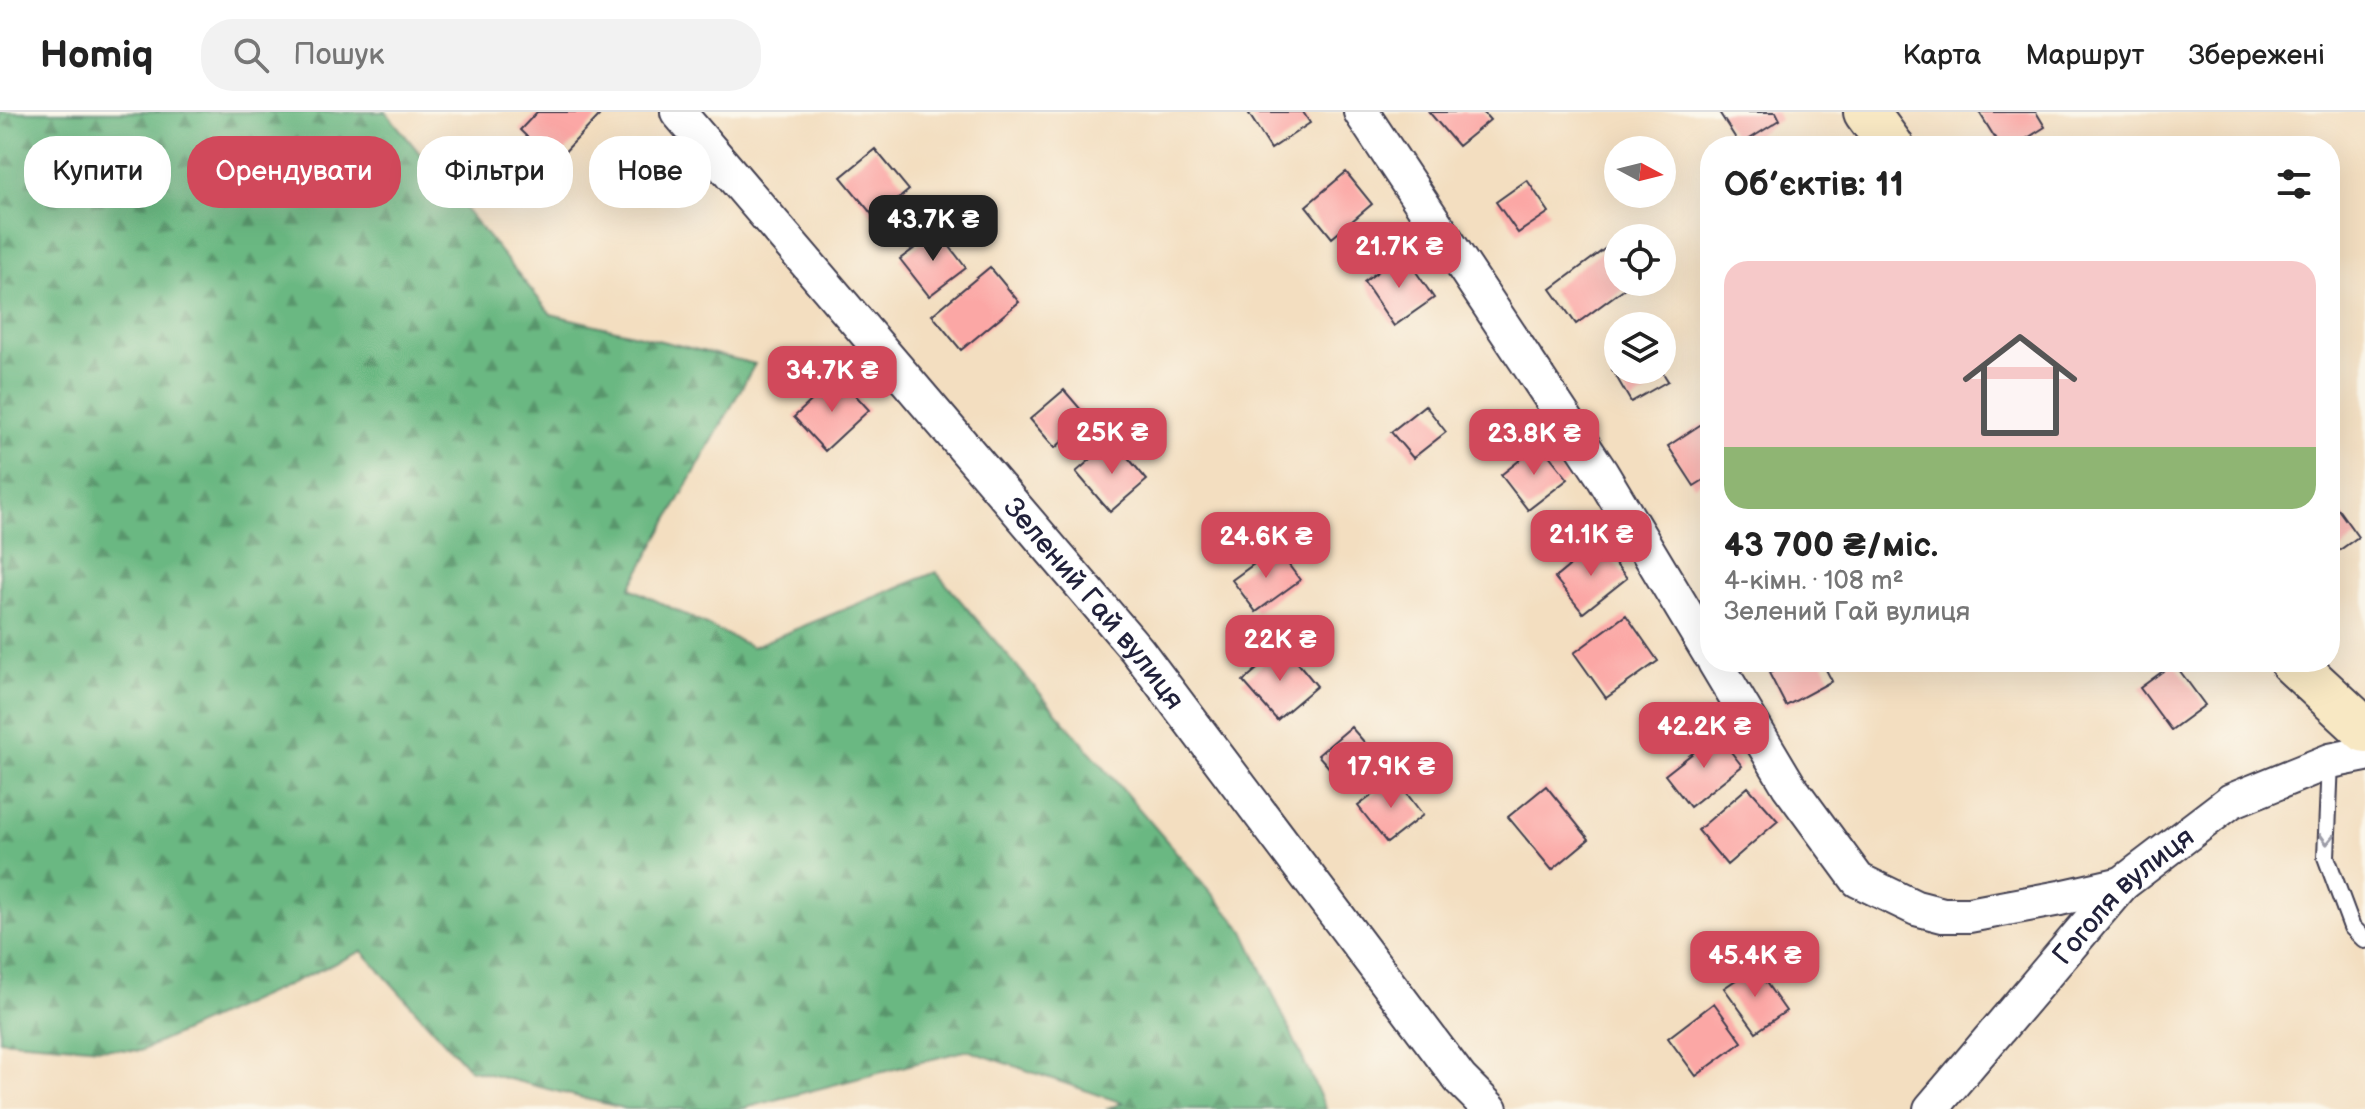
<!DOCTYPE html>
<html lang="uk">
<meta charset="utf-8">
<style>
body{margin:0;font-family:"Balsamiq Sans",sans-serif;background:#f2f2f2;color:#222;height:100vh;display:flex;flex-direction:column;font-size:30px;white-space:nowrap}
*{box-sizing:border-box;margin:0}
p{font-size:26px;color:#767676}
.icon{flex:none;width:44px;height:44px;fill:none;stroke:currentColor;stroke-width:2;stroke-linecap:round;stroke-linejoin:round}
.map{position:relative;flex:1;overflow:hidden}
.drawer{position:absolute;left:1700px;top:24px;width:640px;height:536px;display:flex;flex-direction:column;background:#fff;border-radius:32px;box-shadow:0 8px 32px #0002}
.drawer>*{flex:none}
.banner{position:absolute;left:24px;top:24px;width:760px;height:72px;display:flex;gap:16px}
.needle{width:52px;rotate:97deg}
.fabs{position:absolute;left:1604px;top:24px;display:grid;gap:16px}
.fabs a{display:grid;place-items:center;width:72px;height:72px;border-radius:50%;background:#fff;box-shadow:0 8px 32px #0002;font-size:40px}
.price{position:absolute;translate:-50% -68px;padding:0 18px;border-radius:16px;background:#d1495b;color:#fff;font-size:26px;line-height:52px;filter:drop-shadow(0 2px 4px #0008)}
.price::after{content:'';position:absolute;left:50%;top:48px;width:24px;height:18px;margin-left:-12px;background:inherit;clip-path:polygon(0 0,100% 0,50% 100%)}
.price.on{background:#222;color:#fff}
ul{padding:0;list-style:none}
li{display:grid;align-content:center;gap:16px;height:424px;padding:0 24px}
li span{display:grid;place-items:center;height:248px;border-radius:24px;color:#555}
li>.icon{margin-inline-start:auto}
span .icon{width:144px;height:144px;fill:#fffc;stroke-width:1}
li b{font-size:34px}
h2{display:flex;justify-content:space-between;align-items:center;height:96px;padding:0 24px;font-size:34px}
.pill{padding:0 28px;border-radius:32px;background:#fff;box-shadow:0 8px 32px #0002;font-size:28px;line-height:72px}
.pill.on{background:#d1495b;color:#fff}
header{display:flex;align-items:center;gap:48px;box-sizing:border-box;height:112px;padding:0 40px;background:#fff;border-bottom:2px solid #e0e0e0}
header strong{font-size:38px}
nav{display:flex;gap:44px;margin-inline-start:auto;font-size:28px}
.search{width:560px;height:72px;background:#f2f2f2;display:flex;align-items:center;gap:20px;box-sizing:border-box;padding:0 28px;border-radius:32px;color:#767676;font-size:30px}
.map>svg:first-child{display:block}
.forest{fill:url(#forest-firs);stroke:#466d5e;stroke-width:2}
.building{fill:#fba7a5}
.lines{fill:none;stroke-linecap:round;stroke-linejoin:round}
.lane-casing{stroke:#413e4f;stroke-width:20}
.street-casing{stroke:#413e4f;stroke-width:38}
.secondary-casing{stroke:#413e4f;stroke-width:48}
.lane{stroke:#fff;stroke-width:16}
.street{stroke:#fff;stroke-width:34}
.secondary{stroke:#f8e8c3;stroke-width:44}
.oneway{stroke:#9c9ca7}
.labels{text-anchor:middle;stroke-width:6;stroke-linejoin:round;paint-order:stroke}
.street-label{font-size:28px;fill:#22223b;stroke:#fbf7ec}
</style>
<header>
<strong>Homiq</strong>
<div class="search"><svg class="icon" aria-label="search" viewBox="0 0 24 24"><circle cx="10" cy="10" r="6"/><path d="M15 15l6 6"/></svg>Пошук</div>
<nav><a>Карта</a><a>Маршрут</a><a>Збережені</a></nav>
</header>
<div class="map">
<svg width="2365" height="997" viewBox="0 0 2365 997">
<defs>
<pattern id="forest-firs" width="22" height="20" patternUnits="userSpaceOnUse" patternTransform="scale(2)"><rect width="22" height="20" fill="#6bb882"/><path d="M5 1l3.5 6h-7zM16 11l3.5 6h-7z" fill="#58956c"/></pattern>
</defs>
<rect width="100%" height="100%" fill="#fbf7ec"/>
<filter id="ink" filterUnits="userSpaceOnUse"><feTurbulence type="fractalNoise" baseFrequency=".0125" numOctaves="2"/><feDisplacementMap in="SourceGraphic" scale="16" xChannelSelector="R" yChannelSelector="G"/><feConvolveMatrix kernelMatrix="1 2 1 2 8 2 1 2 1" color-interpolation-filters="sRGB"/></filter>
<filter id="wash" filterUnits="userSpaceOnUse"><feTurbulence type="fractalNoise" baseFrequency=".006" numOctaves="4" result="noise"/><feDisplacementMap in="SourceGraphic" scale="32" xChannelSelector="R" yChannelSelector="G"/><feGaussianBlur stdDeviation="1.8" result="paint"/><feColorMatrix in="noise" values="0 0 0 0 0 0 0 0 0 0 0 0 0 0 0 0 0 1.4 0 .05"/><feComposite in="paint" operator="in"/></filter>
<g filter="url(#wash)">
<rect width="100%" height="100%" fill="#f3dec0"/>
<path class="forest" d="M 0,0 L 386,0 L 551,202 L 755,252 L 630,476 L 752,535 L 936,460 L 1244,819 L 1326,997 L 1106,997 L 1123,991 L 967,938 L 741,997 L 626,997 L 469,957 L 362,839 L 140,939 L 0,928 Z"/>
<g id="blocks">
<path class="building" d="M 537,0 L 595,0 L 599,4 L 554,51 L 520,18 Z
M 1252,0 L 1303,0 L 1310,11 L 1271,37 L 1249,2 Z
M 1429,0 L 1483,0 L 1490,8 L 1458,34 Z
M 1719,0 L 1776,0 L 1780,8 L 1740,33 Z
M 1979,0 L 2036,0 L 2045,15 L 2015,34 L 2000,34 Z
M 875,37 L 909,78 L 875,106 L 841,65 Z
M 1346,60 L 1372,92 L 1332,126 L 1306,94 Z
M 1527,68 L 1549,100 L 1518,121 L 1496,90 Z
M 938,119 L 966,156 L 929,184 L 900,147 Z
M 1610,133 L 1618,144 L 1618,170 L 1633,170 L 1576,212 L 1551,177 Z
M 1403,141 L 1434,186 L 1394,214 L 1364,170 Z
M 990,155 L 1019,190 L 961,238 L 932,203 Z
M 1618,250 L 1618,258 L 1661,258 L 1668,269 L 1631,290 L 1610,254 Z
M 838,264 L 869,298 L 825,339 L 794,305 Z
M 1064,278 L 1088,306 L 1055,336 L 1030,307 Z
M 1425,293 L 1446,320 L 1413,346 L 1391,320 Z
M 1703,311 L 1710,321 L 1710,364 L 1694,374 L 1668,334 Z
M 1113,328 L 1147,368 L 1110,400 L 1076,360 Z
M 1540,332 L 1568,367 L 1528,398 L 1501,363 Z
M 2330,386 L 2358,425 L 2330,445 Z
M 1598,430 L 1627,466 L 1583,501 L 1555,466 Z
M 1276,436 L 1300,468 L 1256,500 L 1232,468 Z
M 1626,503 L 1658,549 L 1606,586 L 1574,541 Z
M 1284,534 L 1317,574 L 1277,608 L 1243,569 Z
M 1789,550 L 1822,550 L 1832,569 L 1786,594 L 1769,561 Z
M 2174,551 L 2205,593 L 2171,618 L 2140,576 Z
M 1351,615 L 1379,647 L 1346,675 L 1318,643 Z
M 1717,622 L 1742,654 L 1690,695 L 1665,663 Z
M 1395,666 L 1423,703 L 1387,731 L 1358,694 Z
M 1546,674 L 1589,727 L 1552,758 L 1508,705 Z
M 1748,675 L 1778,709 L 1727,753 L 1698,718 Z
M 1755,855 L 1786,899 L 1756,920 L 1724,876 Z
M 1714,891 L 1742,930 L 1696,964 L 1668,926 Z"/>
</g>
</g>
<g filter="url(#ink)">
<use href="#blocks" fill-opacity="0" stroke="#413e4f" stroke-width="2"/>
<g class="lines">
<g class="lane-casing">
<path id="lane" d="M 2330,649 L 2326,745 L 2352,815 L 2365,828"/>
</g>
<g class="street-casing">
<g id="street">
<path id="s1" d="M 678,0 L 1137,538 L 1460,967 L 1490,997"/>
<path d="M 1361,0 L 1601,361 L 1710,542"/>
<path d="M 1715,550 L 1789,674 L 1858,768 L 1916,796 L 1943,803 L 1969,803 L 2060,786 L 2122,772"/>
<path id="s2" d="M 1931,997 L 2122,772 L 2231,689 L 2330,649 L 2365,642"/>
</g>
</g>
<g class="secondary-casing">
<path id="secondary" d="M 1866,0 L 1891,34
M 2292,550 L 2365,618"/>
</g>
<use href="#lane" class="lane"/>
<use href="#street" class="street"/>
<use href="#secondary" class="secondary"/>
</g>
<defs><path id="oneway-chevron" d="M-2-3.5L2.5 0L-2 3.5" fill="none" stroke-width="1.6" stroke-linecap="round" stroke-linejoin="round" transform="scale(2)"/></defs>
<use class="oneway" href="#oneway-chevron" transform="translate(2327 727) rotate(92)"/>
</g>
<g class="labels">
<g class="street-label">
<text dy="10" stroke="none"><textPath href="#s1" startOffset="644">Зелений Гай вулиця</textPath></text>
<text dy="10" stroke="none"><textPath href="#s2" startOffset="288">Гоголя вулиця</textPath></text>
</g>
</g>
</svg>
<div class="fabs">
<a><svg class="needle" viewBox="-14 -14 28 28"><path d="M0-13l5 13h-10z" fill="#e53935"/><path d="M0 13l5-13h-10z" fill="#767676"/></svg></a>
<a><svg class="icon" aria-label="locate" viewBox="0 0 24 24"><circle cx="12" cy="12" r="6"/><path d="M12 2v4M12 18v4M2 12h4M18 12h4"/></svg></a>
<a><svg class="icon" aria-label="layers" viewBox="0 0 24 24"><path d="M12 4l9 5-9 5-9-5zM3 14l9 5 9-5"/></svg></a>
</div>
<b class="price on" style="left:933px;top:151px">43.7K ₴</b>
<b class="price" style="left:1399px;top:178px">21.7K ₴</b>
<b class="price" style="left:832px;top:302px">34.7K ₴</b>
<b class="price" style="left:1112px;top:364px">25K ₴</b>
<b class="price" style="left:1534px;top:365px">23.8K ₴</b>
<b class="price" style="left:1591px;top:466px">21.1K ₴</b>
<b class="price" style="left:1266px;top:468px">24.6K ₴</b>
<b class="price" style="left:1280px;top:571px">22K ₴</b>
<b class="price" style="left:1704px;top:658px">42.2K ₴</b>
<b class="price" style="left:1391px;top:698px">17.9K ₴</b>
<b class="price" style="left:1755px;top:887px">45.4K ₴</b>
<div class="banner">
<a class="pill">Купити</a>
<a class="pill on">Орендувати</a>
<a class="pill">Фільтри</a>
<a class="pill">Нове</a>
</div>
<section class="drawer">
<h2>Об’єктів: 11<svg class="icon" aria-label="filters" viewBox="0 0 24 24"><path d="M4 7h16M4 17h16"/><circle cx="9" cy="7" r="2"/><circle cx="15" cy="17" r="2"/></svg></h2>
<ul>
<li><span style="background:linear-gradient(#f6c9c9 75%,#8fb573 0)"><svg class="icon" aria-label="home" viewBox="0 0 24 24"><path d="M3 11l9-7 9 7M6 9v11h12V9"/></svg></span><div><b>43 700 ₴/міс.</b><p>4-кімн. · 108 m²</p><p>Зелений Гай вулиця</p></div></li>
</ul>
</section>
</div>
